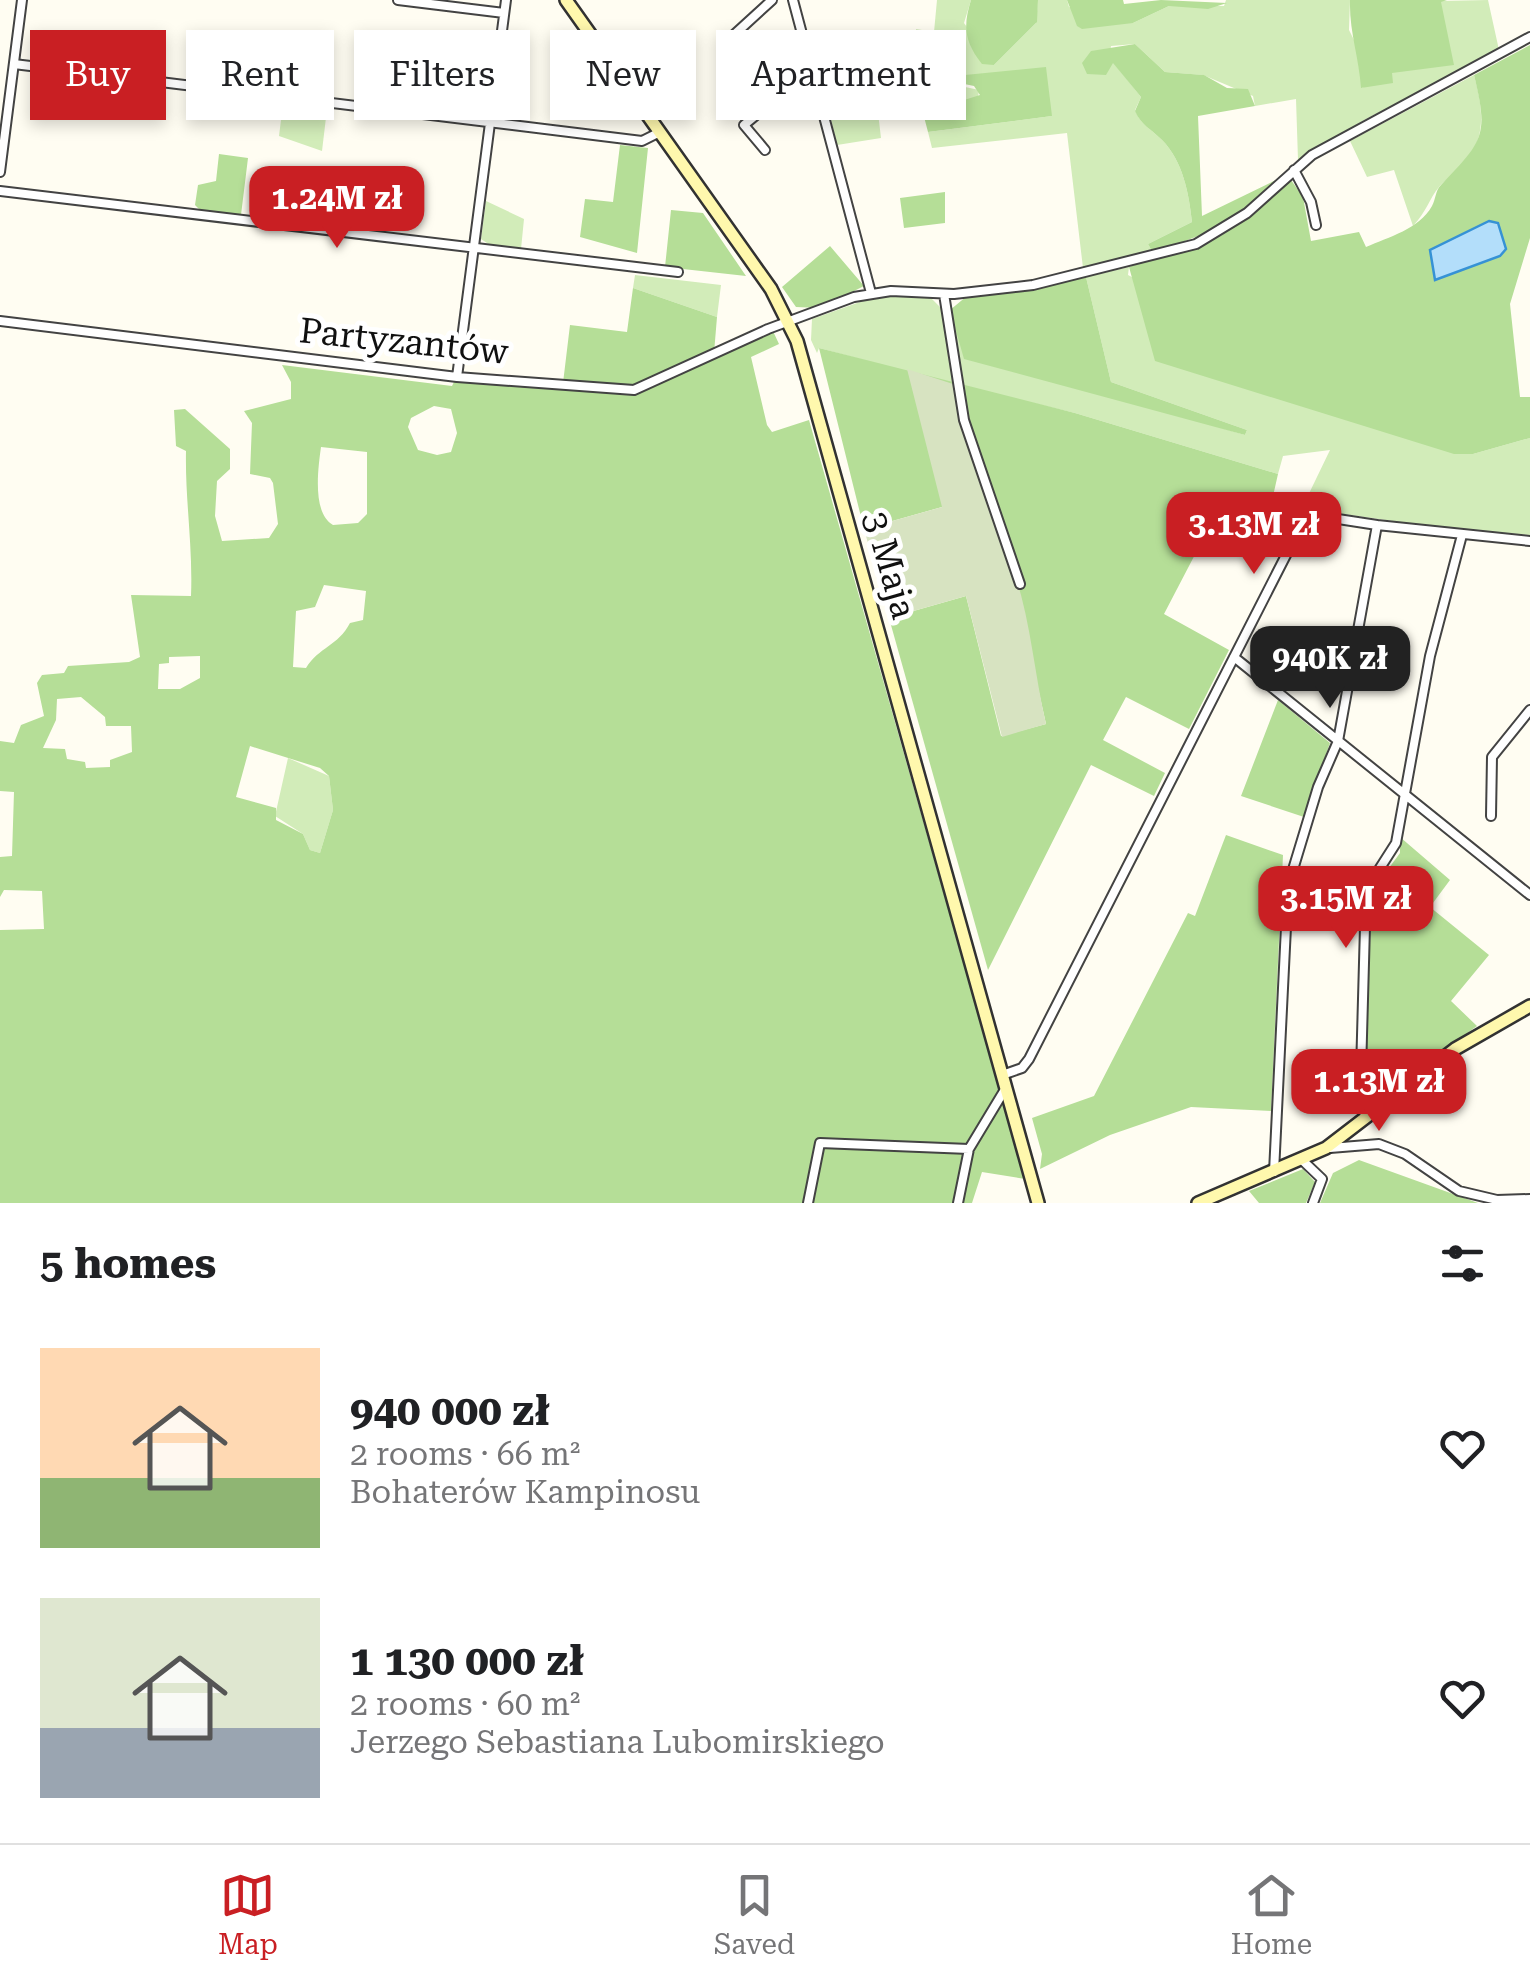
<!DOCTYPE html>
<meta charset="utf-8">
<style>
body{margin:0;font-family:"Roboto Serif",serif;background:#f6f6f6;color:#202124;height:100vh;display:flex;flex-direction:column;font-size:38px;white-space:nowrap}
*{box-sizing:border-box;margin:0}
p{font-size:32px;color:#757577}
.icon{flex:none;width:55px;height:55px;fill:none;stroke:currentColor;stroke-width:2;stroke-linecap:round;stroke-linejoin:round}
.map{position:relative;height:1203px;overflow:hidden}
.sheet{display:flex;flex-direction:column;background:#fff;flex:1}
.sheet>*{flex:none}
.hud{position:absolute;left:30px;top:30px;width:1000px;height:90px;display:flex;gap:20px}
.price{position:absolute;translate:-50% -85px;padding:0 22px;border-radius:20px;background:#c91f23;color:#fff;font-size:32px;line-height:65px;filter:drop-shadow(0 2px 5px #0008)}
.price::after{content:'';position:absolute;left:50%;top:60px;width:30px;height:22px;margin-left:-15px;background:inherit;clip-path:polygon(0 0,100% 0,50% 100%)}
.price.active{background:#222;color:#fff}
ul{padding:0;list-style:none}
li{display:flex;align-items:center;gap:30px;height:250px;padding:0 40px}
li span{display:grid;place-items:center;flex:none;width:280px;height:200px;border-radius:0px;color:#555}
li>.icon{margin-inline-start:auto}
span .icon{width:120px;height:120px;fill:#fffc;stroke-width:1}
li b{font-size:42px}
h2{display:flex;justify-content:space-between;align-items:center;height:120px;padding:0 40px;font-size:42px}
.pill{padding:0 35px;border-radius:0px;background:#fff;box-shadow:0 5px 15px #0003;font-size:35px;line-height:90px}
.pill.active{background:#c91f23;color:#fff}
.tab-bar{display:flex;justify-content:space-around;align-items:center;height:140px;border-top:2px solid #e0e0e0;background:#fff;font-size:28px;color:#757577}
.tab-bar a{display:grid;justify-items:center;gap:5px}
.tab-bar .active{color:#c91f23}
.map>svg:first-child{display:block}
.green{fill:#d2ecb9}
.forest{fill:#b5de97;fill-rule:evenodd}
.cemetery{fill:#d7e3c1}
.water{fill:#b3defa;stroke:#3692d5;stroke-width:2.5}
.lines{fill:none;stroke-linecap:round;stroke-linejoin:round}
.street-casing{stroke:#434343;stroke-width:12}
.secondary-casing{stroke:#323232;stroke-width:16}
.street{stroke:#fff;stroke-width:8}
.secondary{stroke:#fff8ad;stroke-width:11}
.labels{text-anchor:middle;stroke-width:10;stroke-linejoin:round;paint-order:stroke}
.street-label{font-size:35px;fill:#101010;stroke:#fff}
</style>
<div class="map">
<svg width="1530" height="1203" viewBox="0 0 1530 1203">
<rect width="100%" height="100%" fill="#fffdf2"/>
<path class="green" d="M 937,0 L 971,0 L 964,23 L 994,65 L 1036,23 L 1038,0 L 1067,0 L 1069,7 L 1133,23 L 1169,6 L 1224,6 L 1226,0 L 1350,0 L 1349,30 L 1358,48 L 1362,88 L 1391,73 L 1441,1 L 1488,0 L 1499,50 L 1364,120 L 1298,160 L 1296,99 L 1255,106 L 1253,96 L 1203,75 L 1165,72 L 1135,44 L 1111,46 L 1108,69 L 1113,62 L 1141,97 L 1135,110 C 1140,124 1152,130 1162,140 C 1183,161 1189,194 1192,222 L 1148,244 L 1153,253 L 1083,268 L 1067,133 L 932,148 L 928,132 L 1052,116 L 981,76 L 955,76 L 956,85 L 979,90 L 978,98 L 923,113 L 905,38 L 917,37 L 916,29 L 934,32 Z
M 1474,75 C 1483,109 1487,136 1464,166 C 1457,174 1446,178 1439,187 C 1429,199 1427,211 1413,226 L 1394,170 L 1367,177 L 1350,141 Z
M 283,104 L 327,109 L 322,151 L 279,136 Z
M 877,104 L 881,138 L 837,145 L 830,115 L 833,110 Z
M 486,201 L 524,219 L 521,249 L 490,245 L 481,239 Z
M 1129,267 L 1128,275 L 1473,454 L 1530,438 L 1530,535 L 1434,527 L 1302,508 L 1330,450 L 1283,456 L 1278,474 L 1075,413 L 962,386 L 950,310 L 1110,395 L 1245,435 L 1247,430 L 1111,382 L 1086,277 Z
M 635,275 L 721,285 L 717,317 L 633,288 Z
M 874,297 L 930,297 L 941,308 L 953,384 L 819,348 L 817,353 L 811,340 L 812,319 Z
M 288,758 L 329,776 L 333,810 L 320,853 L 310,850 L 303,834 L 275,816 Z"/>
<path class="forest" d="M 971,0 L 1038,0 L 1037,22 L 994,65 L 982,64 C 964,41 963,26 971,0 Z
M 1067,0 L 1123,0 L 1124,4 L 1161,0 L 1227,3 L 1208,9 L 1169,6 L 1133,23 L 1082,29 L 1077,26 Z
M 1350,0 L 1447,0 L 1441,2 L 1454,65 L 1392,73 L 1393,83 L 1361,88 C 1359,57 1349,31 1350,0 Z
M 1135,44 L 1165,72 L 1204,75 L 1227,88 L 1248,89 L 1255,106 L 1198,116 L 1202,216 L 1280,178 L 1280,184 L 1222,227 L 1153,253 L 1148,244 L 1192,222 C 1189,194 1183,161 1162,140 C 1152,130 1140,124 1135,111 L 1141,97 L 1113,63 L 1106,75 L 1087,74 L 1082,63 L 1091,51 Z
M 1530,45 L 1530,238 L 1510,304 L 1520,397 L 1530,397 L 1530,438 L 1473,454 L 1454,454 L 1155,361 L 1129,267 L 1222,235 L 1291,180 L 1303,197 L 1311,241 L 1359,232 L 1366,247 C 1389,237 1419,229 1432,206 C 1436,199 1435,191 1441,185 C 1483,141 1489,136 1474,75 Z
M 1046,67 L 1052,116 L 928,132 L 923,113 L 980,95 L 974,86 L 950,81 L 955,76 Z
M 620,145 L 648,148 L 637,253 L 580,237 L 585,199 L 613,202 Z
M 219,154 L 248,158 L 241,215 L 200,210 L 195,205 L 198,185 L 216,181 Z
M 945,192 L 945,223 L 904,228 L 900,198 Z
M 671,210 L 703,213 L 746,276 L 665,267 Z
M 830,246 L 864,286 L 820,308 L 796,307 L 782,287 Z
M 1086,277 L 1111,382 L 1247,430 L 1245,435 L 964,359 L 950,310 L 967,296 Z
M 633,288 L 717,317 L 714,353 C 647,385 637,391 563,383 L 570,325 L 627,332 Z
M 772,329 L 779,344 L 751,357 L 767,425 L 772,432 L 809,420 L 1025,1179 L 982,1172 L 972,1203 L 0,1203 L 0,930 L 44,929 L 42,891 L 4,890 L 0,897 L 0,857 L 12,856 L 14,792 L 0,791 L 0,741 L 14,743 L 21,725 L 44,716 L 37,683 L 42,675 L 64,673 L 68,666 L 129,662 L 140,657 L 131,595 L 191,596 C 193,546 185,500 186,451 L 176,446 L 174,410 L 185,409 L 230,449 L 230,469 L 217,481 L 215,516 L 222,541 L 269,538 L 278,524 L 273,483 L 270,478 L 250,474 L 252,423 L 244,411 L 291,399 L 291,382 L 282,365 L 452,386 L 454,382 L 625,394 L 654,386 ZM 434,406 L 451,409 L 457,433 L 451,452 L 437,455 L 418,450 L 408,427 L 411,418 ZM 321,447 L 367,452 L 367,514 L 358,523 L 333,525 C 312,513 318,469 321,447 ZM 324,585 L 366,591 L 363,620 L 350,623 C 338,646 319,647 306,668 L 293,667 L 296,611 L 315,607 ZM 200,656 L 200,678 L 180,689 L 158,689 L 159,664 L 169,663 L 169,657 ZM 81,697 L 105,717 L 106,726 L 131,726 L 132,752 L 110,760 L 110,767 L 86,768 L 85,762 L 67,759 L 65,749 L 43,748 L 56,720 L 57,699 ZM 250,746 L 320,768 L 329,776 L 333,810 L 320,853 L 310,850 L 303,834 L 276,820 L 276,808 L 236,797 Z
M 819,348 L 1075,413 L 1278,474 L 1271,505 L 1226,495 L 1164,614 L 1229,650 L 1189,729 L 1126,697 L 1103,740 L 1165,773 L 1154,796 L 1091,765 L 988,970 L 889,618 L 966,596 L 1001,736 L 1046,724 L 1030,652 L 942,504 L 942,507 L 864,529 Z
M 1278,700 L 1330,743 L 1304,817 L 1241,796 Z
M 1226,835 L 1283,855 L 1271,1111 L 1191,1107 L 1110,1135 L 1040,1169 L 1042,1154 L 1032,1118 L 1094,1096 L 1188,913 L 1195,916 Z
M 1400,837 L 1450,880 L 1430,907 L 1489,955 L 1451,1001 L 1477,1026 L 1373,1101 L 1365,1085 L 1372,891 L 1400,853 Z
M 1293,886 L 1360,890 L 1359,923 L 1291,919 Z
M 1359,1160 L 1478,1203 L 1320,1203 L 1333,1173 Z
M 1303,1169 L 1315,1182 L 1306,1203 L 1259,1203 L 1249,1191 Z"/>
<path class="cemetery" d="M 907,369 L 956,385 C 963,455 994,513 1016,578 C 1031,624 1035,677 1046,724 L 1002,737 L 966,596 L 889,618 L 864,529 L 942,507 Z"/>
<path class="water" d="M 1489,221 L 1498,223 L 1506,249 L 1500,256 L 1435,280 L 1430,250 Z"/>
<g class="lines">
<g class="street-casing">
<path id="street" d="M 398,0 L 504,13
M 793,0 L 871,293
M 725,43 L 772,0
M 14,64 L 642,141 L 660,132
M 765,150 L 744,125 L 812,69
M 1294,170 L 1311,202 L 1316,225
M 0,172 L 22,0
M 0,191 L 678,272
M 944,294 L 964,420 L 1020,584
M 0,321 L 457,377 L 634,390 L 768,329 L 854,297 L 891,291 L 954,294 L 1033,285 L 1196,244 L 1247,213 L 1312,155 L 1530,37
M 457,377 L 506,0
M 1221,501 L 1377,525 L 1530,541
M 1234,657 L 1530,895
M 1491,816 L 1492,757 L 1530,710
M 1005,1074 L 1022,1068 L 1029,1059 L 1307,514
M 1365,1119 L 1361,1072 L 1366,890 L 1396,843 L 1430,656 L 1462,535
M 1330,1148 L 1379,1144 L 1405,1154 L 1459,1191 L 1497,1200 L 1530,1199
M 1301,1159 L 1322,1179 L 1313,1203
M 1274,1172 L 1288,886 L 1318,787 L 1338,741 L 1377,525
M 808,1203 L 820,1143 L 969,1149
M 958,1203 L 969,1149 L 1004,1091"/>
</g>
<g class="secondary-casing">
<path id="secondary" d="M 566,0 L 771,289 L 797,341 L 1038,1203
M 1198,1203 L 1326,1148 L 1455,1049 L 1530,1006"/>
</g>
<use href="#street" class="street"/>
<use href="#secondary" class="secondary"/>
</g>
<g class="labels">
<g class="street-label">
<text transform="translate(404 341) rotate(6)" y="12">Partyzantów</text>
<text transform="translate(890 565) rotate(74)" y="12">3 Maja</text>
</g>
</g>
</svg>
<b class="price" style="left:337px;top:251px">1.24M zł</b>
<b class="price" style="left:1254px;top:577px">3.13M zł</b>
<b class="price active" style="left:1330px;top:711px">940K zł</b>
<b class="price" style="left:1346px;top:951px">3.15M zł</b>
<b class="price" style="left:1379px;top:1134px">1.13M zł</b>
<div class="hud">
<a class="pill active">Buy</a>
<a class="pill">Rent</a>
<a class="pill">Filters</a>
<a class="pill">New</a>
<a class="pill">Apartment</a>
</div>
</div>
<section class="sheet">
<h2>5 homes<svg class="icon" aria-label="filters" viewBox="0 0 24 24"><path d="M4 7h16M4 17h16"/><circle cx="9" cy="7" r="2"/><circle cx="15" cy="17" r="2"/></svg></h2>
<ul>
<li><span style="background:linear-gradient(#ffd9b3 65%,#8fb573 0)"><svg class="icon" aria-label="home" viewBox="0 0 24 24"><path d="M3 11l9-7 9 7M6 9v11h12V9"/></svg></span><div><b>940 000 zł</b><p>2 rooms · 66 m²</p><p>Bohaterów Kampinosu</p></div><svg class="icon" aria-label="heart" viewBox="0 0 24 24"><path d="M12 20l-8-8c-3-5 5-10 8-4 3-6 11-1 8 4z"/></svg></li>
<li><span style="background:linear-gradient(#dfe7d0 65%,#9aa5b1 0)"><svg class="icon" aria-label="home" viewBox="0 0 24 24"><path d="M3 11l9-7 9 7M6 9v11h12V9"/></svg></span><div><b>1 130 000 zł</b><p>2 rooms · 60 m²</p><p>Jerzego Sebastiana Lubomirskiego</p></div><svg class="icon" aria-label="heart" viewBox="0 0 24 24"><path d="M12 20l-8-8c-3-5 5-10 8-4 3-6 11-1 8 4z"/></svg></li>
</ul>
</section>
<nav class="tab-bar">
<a class="active"><svg class="icon" aria-label="map" viewBox="0 0 24 24"><path d="M3 6l6-2 6 2 6-2v14l-6 2-6-2-6 2zM9 4v14M15 6v14"/></svg>Map</a>
<a><svg class="icon" aria-label="saved" viewBox="0 0 24 24"><path d="M7 4h10v16l-5-4-5 4z"/></svg>Saved</a>
<a><svg class="icon" aria-label="home" viewBox="0 0 24 24"><path d="M3 11l9-7 9 7M6 9v11h12V9"/></svg>Home</a>
</nav>
